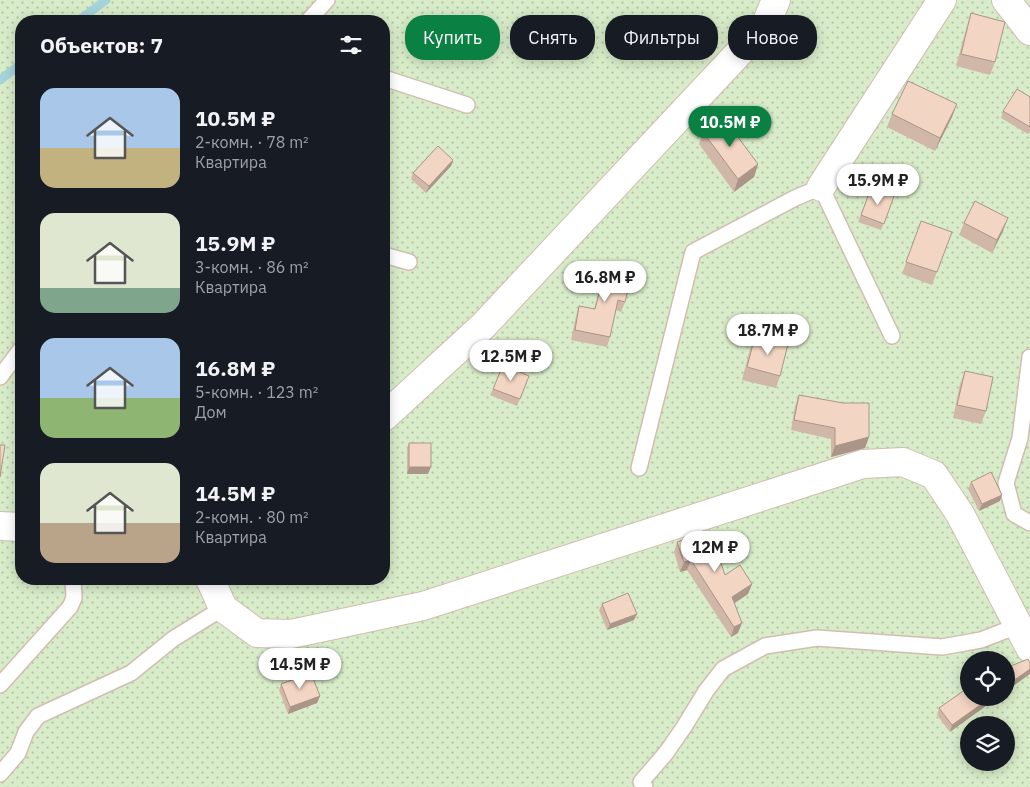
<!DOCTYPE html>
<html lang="ru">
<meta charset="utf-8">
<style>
body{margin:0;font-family:"IBM Plex Sans",sans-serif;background:#20242c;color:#f1f3f6;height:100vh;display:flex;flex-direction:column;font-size:19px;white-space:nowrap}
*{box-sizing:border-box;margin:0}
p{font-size:16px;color:#9ea1a6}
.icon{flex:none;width:28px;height:28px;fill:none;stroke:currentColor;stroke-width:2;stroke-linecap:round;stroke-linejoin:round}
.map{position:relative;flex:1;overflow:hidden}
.details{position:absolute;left:15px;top:15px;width:375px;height:570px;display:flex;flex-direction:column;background:#171b24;border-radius:20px;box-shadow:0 2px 12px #0003}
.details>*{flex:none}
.hud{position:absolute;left:405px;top:15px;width:475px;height:45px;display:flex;gap:10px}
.tools{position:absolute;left:960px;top:651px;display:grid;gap:10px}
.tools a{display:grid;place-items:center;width:55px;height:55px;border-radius:50%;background:#171b24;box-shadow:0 2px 12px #0003;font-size:25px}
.price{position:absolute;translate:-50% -42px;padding:0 11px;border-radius:18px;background:#fff;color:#222;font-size:16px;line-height:32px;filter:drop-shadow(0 1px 2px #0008)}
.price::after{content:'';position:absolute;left:50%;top:30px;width:15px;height:11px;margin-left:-8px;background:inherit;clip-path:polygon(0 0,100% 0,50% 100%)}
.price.active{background:#0b8043;color:#fff}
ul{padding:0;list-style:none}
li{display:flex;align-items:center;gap:15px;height:125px;padding:0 25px}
li span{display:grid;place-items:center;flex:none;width:140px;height:100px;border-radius:15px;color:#555}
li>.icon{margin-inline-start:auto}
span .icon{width:60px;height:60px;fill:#fffc;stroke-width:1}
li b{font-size:21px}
h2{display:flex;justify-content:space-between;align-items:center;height:60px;padding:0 25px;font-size:21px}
.pill{padding:0 18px;border-radius:20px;background:#171b24;box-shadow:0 2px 12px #0003;font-size:18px;line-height:45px}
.pill.active{background:#0b8043;color:#fff}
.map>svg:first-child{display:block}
.garden{fill:url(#garden-dots);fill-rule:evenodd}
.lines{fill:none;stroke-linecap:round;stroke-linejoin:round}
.stream{stroke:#a5d3da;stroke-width:9}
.lane-casing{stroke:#d1beb0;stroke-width:18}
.street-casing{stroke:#d1beb0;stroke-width:30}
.lane{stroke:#fff;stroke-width:15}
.street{stroke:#fff;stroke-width:28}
.wall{fill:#d1b7a8}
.shaded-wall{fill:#aa9588}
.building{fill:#f3d5c3;stroke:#aa9588}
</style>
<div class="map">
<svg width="1030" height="787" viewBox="0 0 1030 787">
<defs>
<pattern id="garden-dots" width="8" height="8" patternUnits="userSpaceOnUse" patternTransform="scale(1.25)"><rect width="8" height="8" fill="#d8ecc9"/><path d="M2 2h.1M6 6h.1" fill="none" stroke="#b4c2a5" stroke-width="1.8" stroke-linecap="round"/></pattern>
</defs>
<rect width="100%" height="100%" fill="#fdf6ec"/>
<path class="garden" d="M 0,0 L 1030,0 L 1030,787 L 0,787 ZM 21,21 L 384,21 L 384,579 L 21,579 ZM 969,660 L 1006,660 L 1006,698 L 969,698 ZM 969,725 L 1006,725 L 1006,762 L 969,762 Z"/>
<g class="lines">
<path class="stream" d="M 78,21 L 106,0
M 0,80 L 21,64"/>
<g class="lane-casing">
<path id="lane" d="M 308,21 L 327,0
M 384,78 L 467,105
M 384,255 L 409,262
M 1030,357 L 1020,438 L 1006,483 L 1014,514 L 1030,523
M 0,377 L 21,349
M 639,468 L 693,252 L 795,198 L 821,187 L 892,336
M 0,685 L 70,607 L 74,598 L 73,579
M 0,774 L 18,753 L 26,732 L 38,716 L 131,673 L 173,639 L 223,608
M 645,787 L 641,782 L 666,753 L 684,727 L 706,691 L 723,669 L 765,646 L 817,638 L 942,647 L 981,640 L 1017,626"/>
</g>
<g class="street-casing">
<path id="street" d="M 1006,0 L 1030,31
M 821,187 L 942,0
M 384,417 L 483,326 L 766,24 L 776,0
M 0,526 L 21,527
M 210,579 L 223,608 L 257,633 L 291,634 L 423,606 L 863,464 L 903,462 L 934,475 L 960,514 L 1030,648"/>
</g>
<use href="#lane" class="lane"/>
<use href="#street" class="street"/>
</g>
<path class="wall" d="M 971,13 L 995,62 L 990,75 L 956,66 L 967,26 Z
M 1030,97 L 1030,132 L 1028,134 L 1001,118 L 1003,111 Z
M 892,114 L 952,117 L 935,151 L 887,127 Z
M 703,132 L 758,164 L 754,177 L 734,192 L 699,144 Z
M 453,160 L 451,166 L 426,193 L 411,179 L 413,173 Z
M 871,188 L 894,196 L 881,230 L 858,222 Z
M 921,221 L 952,232 L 932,285 L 902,274 Z
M 964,223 L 1003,231 L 992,253 L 959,235 Z
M 607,264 L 623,271 L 625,302 L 621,312 L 616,310 L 610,337 L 607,347 L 571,340 L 576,316 L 579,306 L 594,309 L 604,273 Z
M 755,336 L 780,376 L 776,388 L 742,380 L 750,349 Z
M 965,371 L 986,411 L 981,424 L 953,418 L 960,384 Z
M 527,382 L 517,406 L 490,395 L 493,389 Z
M 799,395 L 869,437 L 865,448 L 831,457 L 831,439 L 791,430 L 795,406 Z
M 409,443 L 428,474 L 407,474 L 407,449 Z
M 971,482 L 1000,501 L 979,511 L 968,489 Z
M 677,542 L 725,575 L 752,584 L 748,594 L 734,603 L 738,633 L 731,637 L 687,570 L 680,572 L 674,552 Z
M 602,604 L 634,620 L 607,630 L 599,610 Z
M 281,684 L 320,696 L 317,703 L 288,714 L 279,690 Z
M 969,687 L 950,732 L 937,715 L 939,708 Z"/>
<path class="shaded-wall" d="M 957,104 L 952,117 L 935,151 L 940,138 Z
M 453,160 L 451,166 L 426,193 L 429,186 Z
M 758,164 L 754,177 L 734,192 L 738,179 Z
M 1008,218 L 1003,231 L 992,253 L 997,240 Z
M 869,437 L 865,448 L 831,457 L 835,446 Z
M 409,467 L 431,467 L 428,474 L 407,474 Z
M 1002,495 L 1000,501 L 979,511 L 982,504 Z
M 691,560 L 687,570 L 680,572 L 684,562 Z
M 752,584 L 748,594 L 729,607 L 732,597 Z
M 637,614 L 634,620 L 607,630 L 610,624 Z
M 742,623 L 738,633 L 731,637 L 734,627 Z
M 1030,669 L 1030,674 L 1006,691 L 1006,686 Z
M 320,696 L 317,703 L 288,714 L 290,707 Z
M 990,698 L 997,698 L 950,732 L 952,725 Z"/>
<path class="building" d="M 971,13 L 1005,22 L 995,62 L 961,54 Z
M 908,81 L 957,104 L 940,138 L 892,114 Z
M 1017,89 L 1030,97 L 1030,127 L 1003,111 Z
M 723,117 L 758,164 L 738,179 L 703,132 Z
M 438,146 L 453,160 L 429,186 L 413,173 Z
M 871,188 L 894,196 L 884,224 L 861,215 Z
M 975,201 L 1008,218 L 997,240 L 964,223 Z
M 921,221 L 952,232 L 937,272 L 906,262 Z
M 607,264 L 624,267 L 623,271 L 632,274 L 625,302 L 618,300 L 610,337 L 575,330 L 579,306 L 595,309 Z
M 755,336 L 788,344 L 780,376 L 747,367 Z
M 503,365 L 529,376 L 520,399 L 493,389 Z
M 965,371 L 993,377 L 986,411 L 957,405 Z
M 799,395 L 843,403 L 869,403 L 869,437 L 835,446 L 835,428 L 794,420 Z
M 409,443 L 431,443 L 431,467 L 409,467 Z
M 0,445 L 5,445 L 0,477 Z
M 991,472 L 1002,495 L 982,504 L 971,482 Z
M 710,531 L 725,575 L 740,565 L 752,584 L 732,597 L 742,623 L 734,627 L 691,560 L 684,562 L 677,542 Z
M 628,593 L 637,614 L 610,624 L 602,604 Z
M 1028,659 L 1030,663 L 1030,669 L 1006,686 L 1006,668 Z
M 311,673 L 320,696 L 290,707 L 281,684 Z
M 969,687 L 969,698 L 990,698 L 952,725 L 939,708 Z"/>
</svg>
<div class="tools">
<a><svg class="icon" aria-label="locate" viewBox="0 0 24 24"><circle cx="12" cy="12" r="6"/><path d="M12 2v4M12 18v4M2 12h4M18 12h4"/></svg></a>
<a><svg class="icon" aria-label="layers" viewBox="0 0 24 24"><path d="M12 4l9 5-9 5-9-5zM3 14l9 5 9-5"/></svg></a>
</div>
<b class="price active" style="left:730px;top:148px">10.5M ₽</b>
<b class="price" style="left:878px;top:206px">15.9M ₽</b>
<b class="price" style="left:605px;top:303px">16.8M ₽</b>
<b class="price" style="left:768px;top:356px">18.7M ₽</b>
<b class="price" style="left:511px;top:382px">12.5M ₽</b>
<b class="price" style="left:715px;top:573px">12M ₽</b>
<b class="price" style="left:300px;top:690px">14.5M ₽</b>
<div class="hud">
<a class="pill active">Купить</a>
<a class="pill">Снять</a>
<a class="pill">Фильтры</a>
<a class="pill">Новое</a>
</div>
<section class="details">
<h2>Объектов: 7<svg class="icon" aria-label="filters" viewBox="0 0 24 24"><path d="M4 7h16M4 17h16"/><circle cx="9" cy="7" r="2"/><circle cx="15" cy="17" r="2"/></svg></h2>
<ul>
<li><span style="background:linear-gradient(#a9c7e8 60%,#c2b280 0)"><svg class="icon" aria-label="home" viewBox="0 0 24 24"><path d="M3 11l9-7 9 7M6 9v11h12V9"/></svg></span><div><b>10.5M ₽</b><p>2-комн. · 78 m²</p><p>Квартира</p></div></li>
<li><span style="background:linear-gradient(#dfe7d0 75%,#7fa58c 0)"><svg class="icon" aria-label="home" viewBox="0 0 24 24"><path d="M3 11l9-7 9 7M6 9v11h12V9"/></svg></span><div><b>15.9M ₽</b><p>3-комн. · 86 m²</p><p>Квартира</p></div></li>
<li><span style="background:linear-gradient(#a9c7e8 60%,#8fb573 0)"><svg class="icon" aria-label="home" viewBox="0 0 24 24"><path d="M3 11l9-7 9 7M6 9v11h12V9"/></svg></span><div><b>16.8M ₽</b><p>5-комн. · 123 m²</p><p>Дом</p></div></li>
<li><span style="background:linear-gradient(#dfe7d0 60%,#b9a48a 0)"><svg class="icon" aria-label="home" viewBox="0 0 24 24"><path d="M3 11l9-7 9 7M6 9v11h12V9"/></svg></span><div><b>14.5M ₽</b><p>2-комн. · 80 m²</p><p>Квартира</p></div></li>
</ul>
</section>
</div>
